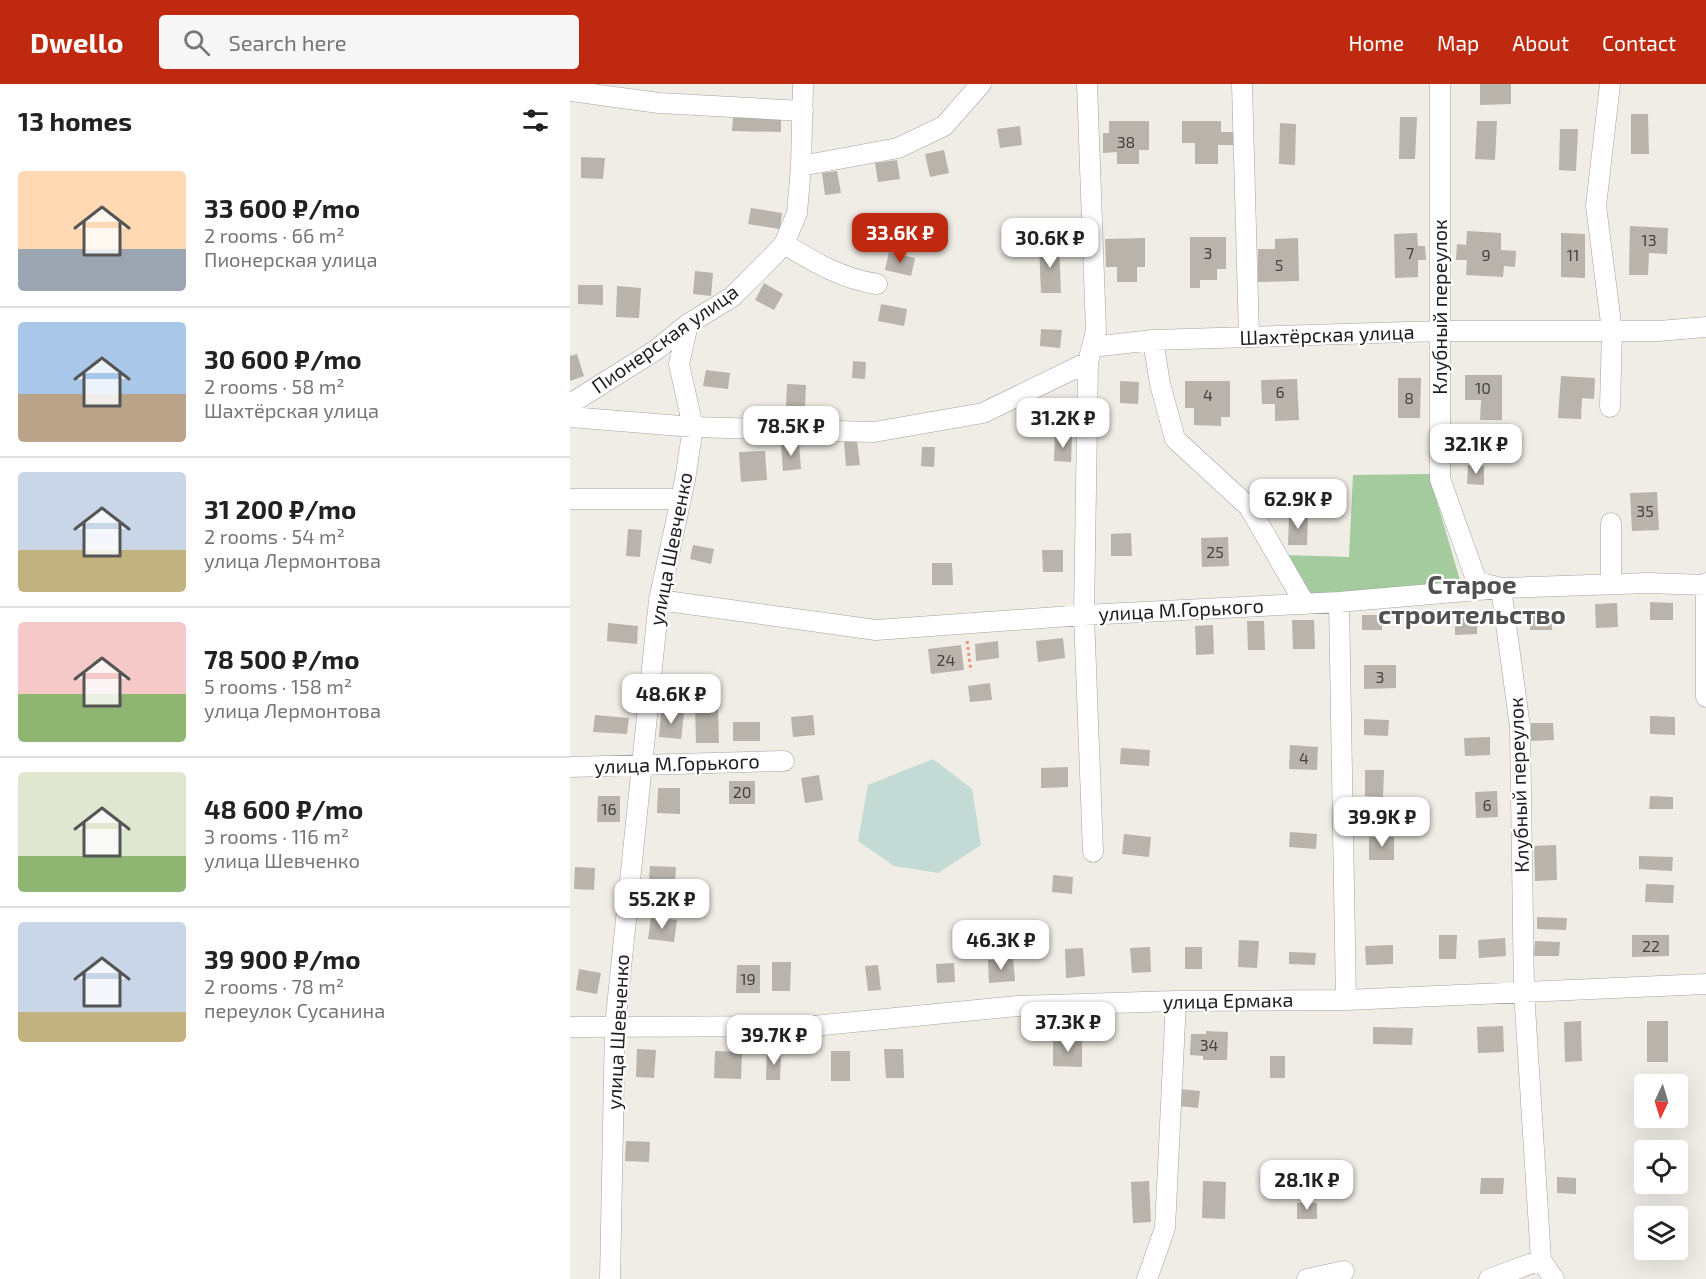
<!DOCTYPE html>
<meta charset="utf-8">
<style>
body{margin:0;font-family:"Exo 2",sans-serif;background:#f6f6f6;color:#222;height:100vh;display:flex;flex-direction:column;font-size:22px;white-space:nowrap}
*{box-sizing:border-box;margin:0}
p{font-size:20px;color:#767676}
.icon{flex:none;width:33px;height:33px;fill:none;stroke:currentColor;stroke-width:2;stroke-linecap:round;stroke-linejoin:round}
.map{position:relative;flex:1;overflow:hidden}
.sheet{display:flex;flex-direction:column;background:#fff;width:570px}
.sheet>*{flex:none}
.needle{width:39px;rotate:184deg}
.controls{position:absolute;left:1064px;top:990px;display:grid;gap:12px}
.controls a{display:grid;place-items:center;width:54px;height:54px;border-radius:6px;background:#fff;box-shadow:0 6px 24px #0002;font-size:30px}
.price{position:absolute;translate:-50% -51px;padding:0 14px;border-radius:12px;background:#fff;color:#222;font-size:20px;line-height:39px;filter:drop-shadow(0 2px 3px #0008)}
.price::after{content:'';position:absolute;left:50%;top:36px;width:18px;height:14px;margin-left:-9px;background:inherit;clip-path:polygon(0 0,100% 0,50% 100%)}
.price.selected{background:#be290f;color:#fff}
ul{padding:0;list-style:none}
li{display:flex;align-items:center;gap:18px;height:150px;padding:0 18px}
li+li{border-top:2px solid #e0e0e0}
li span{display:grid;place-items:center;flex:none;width:168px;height:120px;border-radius:6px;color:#555}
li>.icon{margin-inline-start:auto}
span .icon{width:72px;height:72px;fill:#fffc;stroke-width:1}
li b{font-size:26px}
h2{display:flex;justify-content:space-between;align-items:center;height:72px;padding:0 18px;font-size:26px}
header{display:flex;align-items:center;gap:36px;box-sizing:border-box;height:84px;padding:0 30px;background:#be290f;color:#fff}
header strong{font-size:28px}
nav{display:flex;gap:33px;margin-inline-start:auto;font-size:21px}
.search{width:420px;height:54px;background:#f6f6f6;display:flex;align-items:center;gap:15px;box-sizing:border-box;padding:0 21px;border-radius:6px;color:#767676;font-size:22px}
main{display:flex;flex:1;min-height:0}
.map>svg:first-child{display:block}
.forest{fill:#a4cb9d}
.wetland{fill:#c3dbd4}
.building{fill:#b8b3ab}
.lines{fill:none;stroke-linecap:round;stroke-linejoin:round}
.minor-casing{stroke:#a2a2a2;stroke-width:21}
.path{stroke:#ef9475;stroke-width:3;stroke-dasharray:3 3;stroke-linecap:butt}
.minor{stroke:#fff;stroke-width:20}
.labels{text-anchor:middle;stroke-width:4.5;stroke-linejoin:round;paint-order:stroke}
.number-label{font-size:16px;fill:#444341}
.street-label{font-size:20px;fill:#1e1e1e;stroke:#fff}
.district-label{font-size:26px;font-weight:bold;fill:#515151;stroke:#fff}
</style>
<header>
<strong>Dwello</strong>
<div class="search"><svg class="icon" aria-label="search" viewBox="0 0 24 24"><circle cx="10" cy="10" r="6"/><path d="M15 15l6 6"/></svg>Search here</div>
<nav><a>Home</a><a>Map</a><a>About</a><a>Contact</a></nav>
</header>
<main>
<section class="sheet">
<h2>13 homes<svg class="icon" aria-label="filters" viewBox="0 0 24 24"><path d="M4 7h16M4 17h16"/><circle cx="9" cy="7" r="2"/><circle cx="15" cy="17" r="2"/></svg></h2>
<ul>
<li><span style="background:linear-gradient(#ffd9b3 65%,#9aa5b1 0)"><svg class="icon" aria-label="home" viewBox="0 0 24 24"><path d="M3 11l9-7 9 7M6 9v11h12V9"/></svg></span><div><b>33 600 ₽/mo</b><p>2 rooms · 66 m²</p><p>Пионерская улица</p></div></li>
<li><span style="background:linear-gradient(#a9c7e8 60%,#b9a48a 0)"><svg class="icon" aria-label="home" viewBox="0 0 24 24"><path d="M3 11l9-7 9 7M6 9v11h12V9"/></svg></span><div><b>30 600 ₽/mo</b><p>2 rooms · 58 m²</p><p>Шахтёрская улица</p></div></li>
<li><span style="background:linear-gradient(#c9d6e8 65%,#c2b280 0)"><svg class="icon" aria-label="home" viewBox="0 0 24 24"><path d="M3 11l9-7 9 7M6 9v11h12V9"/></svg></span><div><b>31 200 ₽/mo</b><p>2 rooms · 54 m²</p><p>улица Лермонтова</p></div></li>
<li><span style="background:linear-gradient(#f6c9c9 60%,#8fb573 0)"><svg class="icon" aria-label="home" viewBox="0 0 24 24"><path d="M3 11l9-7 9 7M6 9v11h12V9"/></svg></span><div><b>78 500 ₽/mo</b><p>5 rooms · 158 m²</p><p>улица Лермонтова</p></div></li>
<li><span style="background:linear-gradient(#dfe7d0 70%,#8fb573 0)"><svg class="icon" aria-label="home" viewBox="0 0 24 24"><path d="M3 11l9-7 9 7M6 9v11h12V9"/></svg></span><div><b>48 600 ₽/mo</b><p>3 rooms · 116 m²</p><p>улица Шевченко</p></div></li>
<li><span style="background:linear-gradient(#c9d6e8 75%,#c2b280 0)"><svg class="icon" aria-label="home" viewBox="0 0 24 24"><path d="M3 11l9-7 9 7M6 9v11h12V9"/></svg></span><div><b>39 900 ₽/mo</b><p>2 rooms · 78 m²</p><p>переулок Сусанина</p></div></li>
</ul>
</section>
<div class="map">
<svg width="1136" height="1195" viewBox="0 0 1136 1195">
<rect width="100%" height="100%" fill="#efede5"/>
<path class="forest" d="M 859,390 L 892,503 L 741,510 L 715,471 L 779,473 L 783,391 Z"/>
<path class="wetland" d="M 363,675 L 402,705 L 411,761 L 368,789 L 324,782 L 288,757 L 298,701 Z"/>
<path class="building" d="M 910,0 L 941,0 L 941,20 L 910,21 Z
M 1061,30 L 1078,30 L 1079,70 L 1061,70 Z
M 830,33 L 847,33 L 845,75 L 829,75 Z
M 163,34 L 211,34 L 211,48 L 162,47 Z
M 539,37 L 579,37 L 579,66 L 569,66 L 569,80 L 547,80 L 547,68 L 533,69 L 533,49 L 539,49 Z
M 612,37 L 651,37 L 651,48 L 664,48 L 664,61 L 648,61 L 648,80 L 625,80 L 625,59 L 612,59 Z
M 907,37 L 927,37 L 925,76 L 905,75 Z
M 710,39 L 726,40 L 725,81 L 709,80 Z
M 450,42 L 452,61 L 430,64 L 427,45 Z
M 990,45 L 1008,45 L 1006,87 L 989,86 Z
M 374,66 L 379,89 L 360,93 L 355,70 Z
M 11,73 L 35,74 L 33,95 L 11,94 Z
M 327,76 L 330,95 L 308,98 L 305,79 Z
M 267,87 L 271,109 L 255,111 L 252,89 Z
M 181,124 L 212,129 L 210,145 L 178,140 Z
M 1060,142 L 1098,144 L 1097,170 L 1079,169 L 1078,191 L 1059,191 Z
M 897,147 L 931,149 L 931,166 L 946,167 L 945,183 L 934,182 L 933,193 L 896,191 L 897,176 L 886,176 L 887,160 L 896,161 Z
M 847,149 L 848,162 L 855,162 L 856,176 L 848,176 L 848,193 L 825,194 L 824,150 Z
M 991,149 L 1015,150 L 1015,194 L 991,193 Z
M 620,153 L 656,153 L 656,185 L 647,185 L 647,196 L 630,196 L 630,204 L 620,204 Z
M 575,154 L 575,183 L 567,183 L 567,198 L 547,198 L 547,183 L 536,183 L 535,155 Z
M 728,154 L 729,197 L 688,198 L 688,165 L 705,165 L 705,155 Z
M 489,160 L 491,209 L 471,209 L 469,161 Z
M 319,168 L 345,174 L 341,192 L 315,186 Z
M 125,187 L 143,189 L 141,212 L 123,210 Z
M 194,199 L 213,210 L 204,226 L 185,216 Z
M 8,201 L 33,201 L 33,221 L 8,220 Z
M 47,202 L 71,204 L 69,234 L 46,233 Z
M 311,220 L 337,225 L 334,242 L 308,237 Z
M 471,245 L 492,246 L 490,264 L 470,262 Z
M 7,270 L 14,292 L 0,297 L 0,272 Z
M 283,277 L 296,278 L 295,295 L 282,294 Z
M 136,286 L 160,289 L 158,305 L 133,302 Z
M 895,291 L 932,291 L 932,336 L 910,336 L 911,316 L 895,316 Z
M 991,292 L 1025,294 L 1024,315 L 1012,314 L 1011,335 L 988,334 Z
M 828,294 L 851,294 L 850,334 L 828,334 Z
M 727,295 L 729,336 L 705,337 L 705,320 L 692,320 L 691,296 Z
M 550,297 L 569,298 L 568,320 L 550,319 Z
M 615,297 L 660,297 L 660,333 L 651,333 L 651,342 L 624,341 L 624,324 L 615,324 Z
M 217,300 L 236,301 L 235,323 L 216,322 Z
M 485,352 L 502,353 L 501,378 L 484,377 Z
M 287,357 L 290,381 L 276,382 L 274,358 Z
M 229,360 L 231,385 L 213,387 L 211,361 Z
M 352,363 L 365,363 L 364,383 L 351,382 Z
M 195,367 L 197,396 L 171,398 L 169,368 Z
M 898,381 L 914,382 L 914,401 L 897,400 Z
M 1087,408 L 1089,446 L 1062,447 L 1060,409 Z
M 719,432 L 738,432 L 737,461 L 718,461 Z
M 58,445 L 72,446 L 70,473 L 56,472 Z
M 561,449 L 562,472 L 541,472 L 541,450 Z
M 658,453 L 659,482 L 632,483 L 631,454 Z
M 123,461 L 144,465 L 141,480 L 120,475 Z
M 472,466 L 493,466 L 493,488 L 473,488 Z
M 362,479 L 382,479 L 383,501 L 362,501 Z
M 1080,518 L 1103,519 L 1103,536 L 1080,536 Z
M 1047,519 L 1048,543 L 1026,544 L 1025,520 Z
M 981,528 L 982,546 L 960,546 L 959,529 Z
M 792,531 L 812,531 L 812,546 L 792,546 Z
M 885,533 L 907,533 L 907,550 L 885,551 Z
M 722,536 L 744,536 L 745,565 L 723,565 Z
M 677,537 L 694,537 L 695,566 L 678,566 Z
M 38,539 L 68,542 L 67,560 L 37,557 Z
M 643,541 L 644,570 L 626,571 L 625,542 Z
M 493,554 L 495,574 L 468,578 L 466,557 Z
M 428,557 L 429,574 L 406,577 L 405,560 Z
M 391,561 L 394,586 L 361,590 L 358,565 Z
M 794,581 L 826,581 L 826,604 L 794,605 Z
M 420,599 L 422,616 L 400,618 L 398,602 Z
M 125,623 L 148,623 L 149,659 L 126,659 Z
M 91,628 L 114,629 L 111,655 L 89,653 Z
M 25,631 L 59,634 L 57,650 L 23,648 Z
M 243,631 L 245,651 L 223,653 L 221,633 Z
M 1080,632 L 1105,633 L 1105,651 L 1080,650 Z
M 794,635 L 819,636 L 818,652 L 794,651 Z
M 163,638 L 190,638 L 190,657 L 163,657 Z
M 961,639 L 983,639 L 984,656 L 961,657 Z
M 920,653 L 920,671 L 895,672 L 894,654 Z
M 720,661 L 748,663 L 747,686 L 719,685 Z
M 551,664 L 580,666 L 579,682 L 550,680 Z
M 498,683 L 498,703 L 471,704 L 471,684 Z
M 795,686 L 814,686 L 813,713 L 795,712 Z
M 249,691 L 253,716 L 235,719 L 231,694 Z
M 159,697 L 185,697 L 185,720 L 159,720 Z
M 88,704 L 110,704 L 110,730 L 87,729 Z
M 927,707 L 928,733 L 906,734 L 905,708 Z
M 28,712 L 50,712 L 50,738 L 27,738 Z
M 1080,712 L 1103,713 L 1103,725 L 1079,725 Z
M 720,748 L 747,750 L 746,765 L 719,763 Z
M 554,750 L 581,753 L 579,773 L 552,770 Z
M 799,753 L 824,753 L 824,776 L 799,776 Z
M 986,761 L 987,796 L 965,797 L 964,762 Z
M 1069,772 L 1103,773 L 1102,787 L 1069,785 Z
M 80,782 L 106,783 L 105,798 L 79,797 Z
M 5,783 L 25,784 L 24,806 L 4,805 Z
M 483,791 L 503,793 L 502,810 L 482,808 Z
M 1076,800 L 1104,801 L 1103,819 L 1075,818 Z
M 81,833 L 107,836 L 104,858 L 78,855 Z
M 967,833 L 997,834 L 996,846 L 967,845 Z
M 869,851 L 887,851 L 886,875 L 869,875 Z
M 1062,851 L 1099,851 L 1099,872 L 1062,873 Z
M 935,854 L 936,872 L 909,874 L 908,856 Z
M 669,856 L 689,857 L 687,884 L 668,883 Z
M 965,857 L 990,858 L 989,872 L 964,872 Z
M 823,861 L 823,880 L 796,881 L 795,862 Z
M 580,863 L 581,888 L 562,889 L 560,864 Z
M 615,863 L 632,863 L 632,885 L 615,885 Z
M 513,864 L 515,892 L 496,894 L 495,865 Z
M 719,868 L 746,869 L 745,881 L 719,880 Z
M 443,874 L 445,897 L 419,899 L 418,876 Z
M 202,878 L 221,878 L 220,907 L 202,907 Z
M 384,879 L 385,898 L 367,899 L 366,880 Z
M 167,881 L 190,881 L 190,909 L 166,909 Z
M 308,881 L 311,906 L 298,907 L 295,882 Z
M 9,885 L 31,889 L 27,910 L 6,906 Z
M 1011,937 L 1012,977 L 995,978 L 994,938 Z
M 1077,937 L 1098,937 L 1098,978 L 1077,978 Z
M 933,942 L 934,968 L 908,969 L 907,943 Z
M 803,943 L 843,944 L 842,961 L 803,960 Z
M 636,947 L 658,948 L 657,976 L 633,976 L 633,972 L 620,971 L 621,950 L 636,950 Z
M 483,955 L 512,955 L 512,983 L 483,982 Z
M 67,965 L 86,966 L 84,994 L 66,993 Z
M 314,965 L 333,965 L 334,994 L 316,994 Z
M 145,967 L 172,968 L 171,995 L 144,994 Z
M 197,967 L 211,967 L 210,996 L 196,996 Z
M 261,967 L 280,967 L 280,997 L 261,997 Z
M 700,972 L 715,972 L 715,994 L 700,994 Z
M 610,1005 L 630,1007 L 628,1024 L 608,1022 Z
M 56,1057 L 80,1058 L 79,1078 L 55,1077 Z
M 987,1093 L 1006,1094 L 1006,1110 L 987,1109 Z
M 911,1094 L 934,1094 L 933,1110 L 910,1110 Z
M 579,1097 L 581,1138 L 563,1139 L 561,1098 Z
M 633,1097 L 656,1098 L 655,1135 L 632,1134 Z
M 727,1119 L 747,1119 L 747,1135 L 727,1135 Z"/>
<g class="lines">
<g class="minor-casing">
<path id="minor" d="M 517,0 L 526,247 L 518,278 L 514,531 L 523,768
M 672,0 L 679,253
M 870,0 L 870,395 L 907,498 L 931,504 L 950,643 L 954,907 L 971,1176 L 984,1195
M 1040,0 L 1026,122 L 1042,247 L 1040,323
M 0,7 L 89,19 L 233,27
M 231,82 L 233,0
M 214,160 C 244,178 272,195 307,200
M 583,256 L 590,300 L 605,355 L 679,423 L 735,520
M 522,263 L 583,256 L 679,253 L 870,247 L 1089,247 L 1136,243
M 0,320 L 86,266 L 118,240 L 162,213 L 204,171 L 214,160 L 227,129 L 231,82 L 328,64 L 374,42 L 411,0
M 0,333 L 123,343 L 304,348 L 413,329 L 518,278
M 0,415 L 110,415
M 1136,499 L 1136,613
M 1041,500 L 1041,439
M 89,516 L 306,546 L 514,531 L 769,518 L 931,504 L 1078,499 L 1136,501
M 769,518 L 776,916
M 0,683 L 214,677
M 0,943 L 243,942 L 448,922 L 606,917 L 776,916 L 1136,900
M 40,1195 L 45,942 L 89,516 L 115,396 L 123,343 L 109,280 L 118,240
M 577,1195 L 595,1144 L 606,917
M 737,1195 L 774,1187
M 919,1195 L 971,1176"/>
</g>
<path class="path" d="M 397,557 L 401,587"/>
<use href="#minor" class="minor"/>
</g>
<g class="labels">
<g class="number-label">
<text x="556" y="64">38</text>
<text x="1079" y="162">13</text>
<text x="638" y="175">3</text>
<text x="840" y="175">7</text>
<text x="916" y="177">9</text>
<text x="1003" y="177">11</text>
<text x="709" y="187">5</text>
<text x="913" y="310">10</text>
<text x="710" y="314">6</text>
<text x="638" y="317">4</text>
<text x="839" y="320">8</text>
<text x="1075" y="433">35</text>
<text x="645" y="474">25</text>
<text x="376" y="582">24</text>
<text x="810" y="599">3</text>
<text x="734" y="680">4</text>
<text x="172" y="714">20</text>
<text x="917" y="727">6</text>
<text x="39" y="731">16</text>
<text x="1081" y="868">22</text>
<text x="178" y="901">19</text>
<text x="639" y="967">34</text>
</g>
<g class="street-label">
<text transform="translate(870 223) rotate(-90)" y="7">Клубный переулок</text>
<text transform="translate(757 251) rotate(-2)" y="7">Шахтёрская улица</text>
<text transform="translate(95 255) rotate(-35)" y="7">Пионерская улица</text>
<text transform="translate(101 465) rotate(-79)" y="7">улица Шевченко</text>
<text transform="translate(611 526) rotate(-3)" y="7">улица М.Горького</text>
<text transform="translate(107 680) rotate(-2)" y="7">улица М.Горького</text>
<text transform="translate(949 701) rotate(-92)" y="7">Клубный переулок</text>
<text transform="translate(658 917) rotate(-1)" y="7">улица Ермака</text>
<text transform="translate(48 948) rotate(-87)" y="7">улица Шевченко</text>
</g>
<g class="district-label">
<text x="902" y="510">Старое<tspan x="902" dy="30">строительство</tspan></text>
</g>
</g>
</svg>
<div class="controls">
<a><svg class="needle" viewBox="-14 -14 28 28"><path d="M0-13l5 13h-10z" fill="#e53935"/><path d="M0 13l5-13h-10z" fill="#767676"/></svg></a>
<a><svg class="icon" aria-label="locate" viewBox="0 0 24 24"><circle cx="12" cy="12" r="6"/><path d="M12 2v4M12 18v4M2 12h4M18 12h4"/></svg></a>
<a><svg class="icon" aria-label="layers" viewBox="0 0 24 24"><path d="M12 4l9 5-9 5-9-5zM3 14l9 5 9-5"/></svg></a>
</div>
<b class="price selected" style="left:330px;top:180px">33.6K ₽</b>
<b class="price" style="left:480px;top:185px">30.6K ₽</b>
<b class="price" style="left:493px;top:365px">31.2K ₽</b>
<b class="price" style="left:221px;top:373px">78.5K ₽</b>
<b class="price" style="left:906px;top:391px">32.1K ₽</b>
<b class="price" style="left:728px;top:446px">62.9K ₽</b>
<b class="price" style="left:101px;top:641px">48.6K ₽</b>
<b class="price" style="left:812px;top:764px">39.9K ₽</b>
<b class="price" style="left:92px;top:846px">55.2K ₽</b>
<b class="price" style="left:431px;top:887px">46.3K ₽</b>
<b class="price" style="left:498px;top:969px">37.3K ₽</b>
<b class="price" style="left:204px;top:982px">39.7K ₽</b>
<b class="price" style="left:737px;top:1127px">28.1K ₽</b>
</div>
</main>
